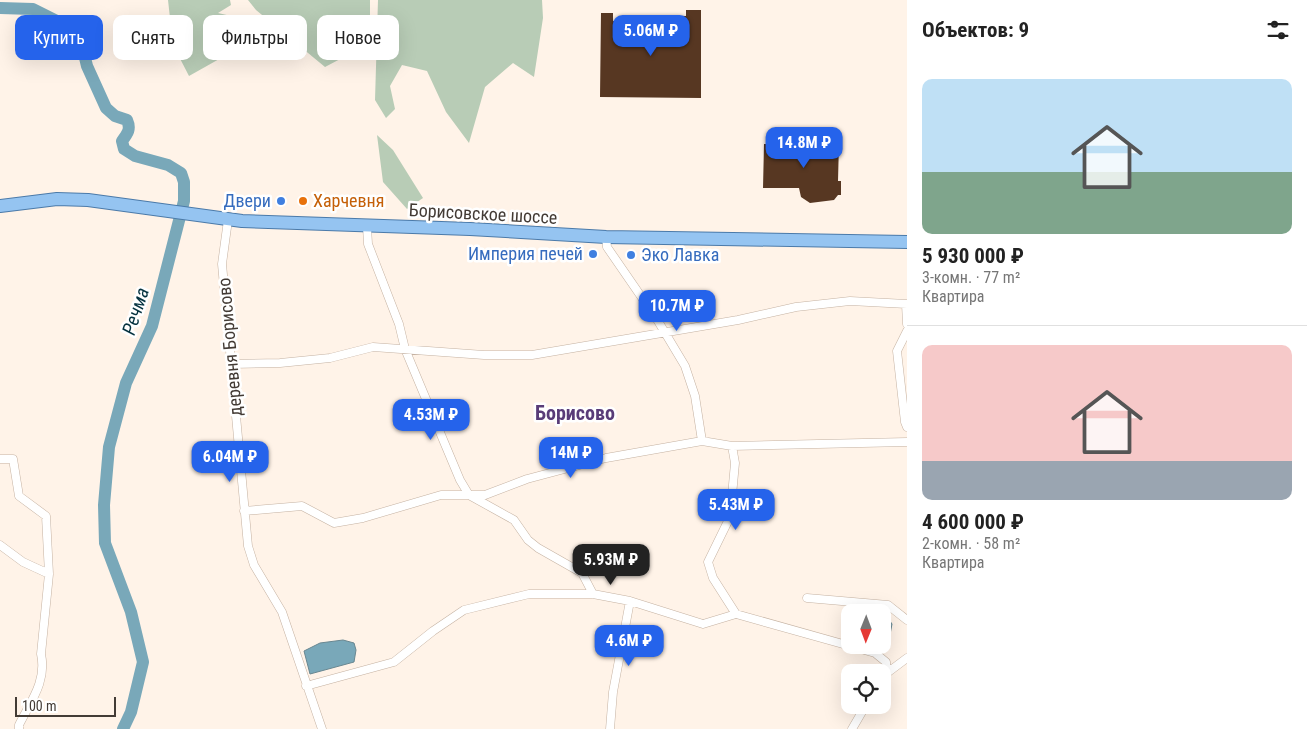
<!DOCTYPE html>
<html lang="ru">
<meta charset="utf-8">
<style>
body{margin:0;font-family:"Roboto Condensed",sans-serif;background:#f2f2f2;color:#222;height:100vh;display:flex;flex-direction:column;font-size:19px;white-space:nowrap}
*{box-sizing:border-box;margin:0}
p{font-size:16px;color:#767676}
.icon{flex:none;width:28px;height:28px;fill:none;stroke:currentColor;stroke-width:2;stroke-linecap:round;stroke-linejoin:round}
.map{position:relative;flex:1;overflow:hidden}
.sheet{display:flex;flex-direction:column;background:#fff;width:400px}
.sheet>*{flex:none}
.hud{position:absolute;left:15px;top:15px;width:475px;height:45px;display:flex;gap:10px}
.needle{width:32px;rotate:181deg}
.controls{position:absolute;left:841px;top:604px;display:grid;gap:10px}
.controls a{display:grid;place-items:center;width:50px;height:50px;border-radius:10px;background:#fff;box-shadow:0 5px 20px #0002;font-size:25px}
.scale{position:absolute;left:15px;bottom:12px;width:101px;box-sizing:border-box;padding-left:5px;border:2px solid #433b35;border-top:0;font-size:14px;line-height:18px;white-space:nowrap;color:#433b35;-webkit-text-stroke:4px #fff;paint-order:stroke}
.price{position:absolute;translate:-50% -42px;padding:0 11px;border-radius:10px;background:#2563eb;color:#fff;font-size:16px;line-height:32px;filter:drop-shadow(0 1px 2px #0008)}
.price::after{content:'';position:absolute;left:50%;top:30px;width:15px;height:11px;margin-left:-8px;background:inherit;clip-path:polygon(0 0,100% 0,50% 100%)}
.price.on{background:#222;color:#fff}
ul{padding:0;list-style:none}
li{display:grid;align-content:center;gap:10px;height:265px;padding:0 15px}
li+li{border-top:1px solid #e0e0e0}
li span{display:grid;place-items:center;height:155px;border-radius:10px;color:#555}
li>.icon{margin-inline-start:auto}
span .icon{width:90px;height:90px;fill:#fffc;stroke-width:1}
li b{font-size:21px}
h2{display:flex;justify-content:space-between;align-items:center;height:60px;padding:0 15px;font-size:21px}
.chip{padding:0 18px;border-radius:10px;background:#fff;box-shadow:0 5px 20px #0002;font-size:18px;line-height:45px}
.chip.on{background:#2563eb;color:#fff}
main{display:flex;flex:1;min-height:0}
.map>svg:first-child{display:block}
.green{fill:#b8ccb6}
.water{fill:#79a8b9;stroke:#698791}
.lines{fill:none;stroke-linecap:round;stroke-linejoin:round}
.river{stroke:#79a8b9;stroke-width:12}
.building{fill:#573722}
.minor-casing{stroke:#c5b2a2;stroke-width:9}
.primary-casing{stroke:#4b7aa9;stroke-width:14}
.minor{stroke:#fff;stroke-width:8}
.primary{stroke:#95c4f1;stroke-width:12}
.shop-dot{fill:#3f7fe0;stroke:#fff;stroke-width:2}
.food-dot{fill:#e8710a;stroke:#fff;stroke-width:2}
.labels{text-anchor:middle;stroke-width:5;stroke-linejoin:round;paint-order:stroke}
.shop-label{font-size:18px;fill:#366cbe;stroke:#fff;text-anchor:end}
.food-label{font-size:18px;fill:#c56008;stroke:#fff;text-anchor:start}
.street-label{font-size:18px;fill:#433b35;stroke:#fff}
.water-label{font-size:19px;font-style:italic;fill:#05323f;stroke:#fff}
.quarter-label{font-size:20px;font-weight:bold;fill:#593c78;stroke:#fff}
</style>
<main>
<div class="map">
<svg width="907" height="729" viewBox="0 0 907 729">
<rect width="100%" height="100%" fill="#fff3e8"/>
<path class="green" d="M 168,0 L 230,0 L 231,5 L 218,13 L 244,19 L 221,58 L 189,76 L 173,45 Z
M 248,0 L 370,0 L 370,22 L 363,47 L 325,67 L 256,10 Z
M 378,0 L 542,0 L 543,18 L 534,77 L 513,63 L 485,87 L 469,143 L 446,112 L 427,71 L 402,65 L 390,86 L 395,109 L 386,118 L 375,100 Z
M 377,135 L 393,150 L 423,198 L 407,209 L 383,182 Z"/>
<path class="water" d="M 883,616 L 887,617 L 892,624 L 888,645 L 884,648 L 869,645 L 882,645 Z
M 343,640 L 354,643 L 356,650 L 354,662 L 310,674 L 304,651 L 320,643 Z"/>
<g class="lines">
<path class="river" d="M 0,8 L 33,9 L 73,29 L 81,41 L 87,66 L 106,108 L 115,116 L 127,120 C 131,129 128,133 122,141 L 124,149 L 135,156 L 168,165 L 181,173 L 184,182 L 184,201 L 152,326 L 126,383 L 109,447 L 104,505 L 105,543 L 131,612 L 143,662 L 131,712 L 123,729"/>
</g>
<path class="building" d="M 686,10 L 701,10 L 701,98 L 600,97 L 601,13 L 613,13 L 613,21 L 668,21 L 668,16 L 686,16 Z
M 801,142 L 839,142 L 838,181 L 841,181 L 841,195 L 838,195 L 834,200 L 810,203 L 801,197 L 799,188 L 763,188 L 764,144 L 801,145 Z"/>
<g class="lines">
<g class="minor-casing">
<path id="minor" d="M 228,220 L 222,264 L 248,546 L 254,565 L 282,612 L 322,729
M 367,227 L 368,244 L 399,324 L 405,349 L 460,480 L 469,495 L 514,520 L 528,540 L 538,548 L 582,573 L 593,594
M 606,237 L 607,247 L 658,321 L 685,366 L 695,396 L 702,441
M 906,304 L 907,324
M 907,331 L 897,351 L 905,422 L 907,427
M 232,364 L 280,363 L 330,358 L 373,347 L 484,355 L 532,355 L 738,320 L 796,307 L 850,301 L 907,304
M 732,446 L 735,463 L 730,517 L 708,562 L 713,578 L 736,614
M 0,459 L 13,459 L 19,496 L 46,516 L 49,574 L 41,654 C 47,681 31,701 19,725 L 19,729
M 244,511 L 302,506 L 334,523 L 363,518 L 441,495 L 485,495 L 527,479 L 606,458 L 702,441 L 732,446 L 907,442
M 0,545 L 23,562 L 49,574
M 807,598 L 888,605 L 907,620
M 887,673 L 907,658
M 306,686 L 394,662 L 433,631 L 464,610 L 529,594 L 593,594 L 630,601 L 703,624 L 736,614 L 875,653 L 886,662 L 887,673 L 882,679
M 610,729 L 613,692 L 630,601
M 852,729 L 866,705"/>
</g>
<g class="primary-casing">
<path id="primary" d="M 0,206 L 57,199 L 88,200 L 242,221 L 470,229 L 606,237 L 907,242"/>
</g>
<use href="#minor" class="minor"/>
<use href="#primary" class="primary"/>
</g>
<g class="shop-dot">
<circle cx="281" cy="201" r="5"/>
<circle cx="593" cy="254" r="5"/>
<circle cx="631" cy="255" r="5"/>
</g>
<circle class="food-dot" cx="303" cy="201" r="5"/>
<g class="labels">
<g class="shop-label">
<text x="271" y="207">Двери</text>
<text x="583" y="260">Империя печей</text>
<text x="641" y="261" text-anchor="start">Эко Лавка</text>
</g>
<g class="food-label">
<text x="313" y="207">Харчевня</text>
</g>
<g class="street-label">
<text transform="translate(483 214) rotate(3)" y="6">Борисовское шоссе</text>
<text transform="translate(230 347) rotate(-95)" y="6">деревня Борисово</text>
</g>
<g class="water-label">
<text transform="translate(135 311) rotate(-72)" y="7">Речма</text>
</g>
<g class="quarter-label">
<text x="575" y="420">Борисово</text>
</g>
</g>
</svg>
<div class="controls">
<a><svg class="needle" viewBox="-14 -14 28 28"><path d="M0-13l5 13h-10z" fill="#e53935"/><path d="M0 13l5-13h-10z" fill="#767676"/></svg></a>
<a><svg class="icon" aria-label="locate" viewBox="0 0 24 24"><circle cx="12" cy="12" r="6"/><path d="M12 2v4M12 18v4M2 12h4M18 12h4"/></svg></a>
</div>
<div class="scale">100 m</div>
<b class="price" style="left:651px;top:57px">5.06M ₽</b>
<b class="price" style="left:804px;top:169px">14.8M ₽</b>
<b class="price" style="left:677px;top:332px">10.7M ₽</b>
<b class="price" style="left:431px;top:441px">4.53M ₽</b>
<b class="price" style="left:571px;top:479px">14M ₽</b>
<b class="price" style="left:230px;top:483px">6.04M ₽</b>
<b class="price" style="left:736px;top:531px">5.43M ₽</b>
<b class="price on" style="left:611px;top:586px">5.93M ₽</b>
<b class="price" style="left:629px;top:667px">4.6M ₽</b>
<div class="hud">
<a class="chip on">Купить</a>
<a class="chip">Снять</a>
<a class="chip">Фильтры</a>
<a class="chip">Новое</a>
</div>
</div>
<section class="sheet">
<h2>Объектов: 9<svg class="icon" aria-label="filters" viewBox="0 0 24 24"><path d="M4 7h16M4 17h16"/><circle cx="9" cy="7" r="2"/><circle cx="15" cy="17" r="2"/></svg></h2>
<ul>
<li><span style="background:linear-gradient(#bfe0f5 60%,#7fa58c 0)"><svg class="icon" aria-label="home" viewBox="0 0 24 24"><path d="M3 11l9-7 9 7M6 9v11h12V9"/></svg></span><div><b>5 930 000 ₽</b><p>3-комн. · 77 m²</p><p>Квартира</p></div></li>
<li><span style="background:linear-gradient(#f6c9c9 75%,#9aa5b1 0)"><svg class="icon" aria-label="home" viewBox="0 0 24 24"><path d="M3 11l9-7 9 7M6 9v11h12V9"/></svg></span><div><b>4 600 000 ₽</b><p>2-комн. · 58 m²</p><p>Квартира</p></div></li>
</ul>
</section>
</main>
